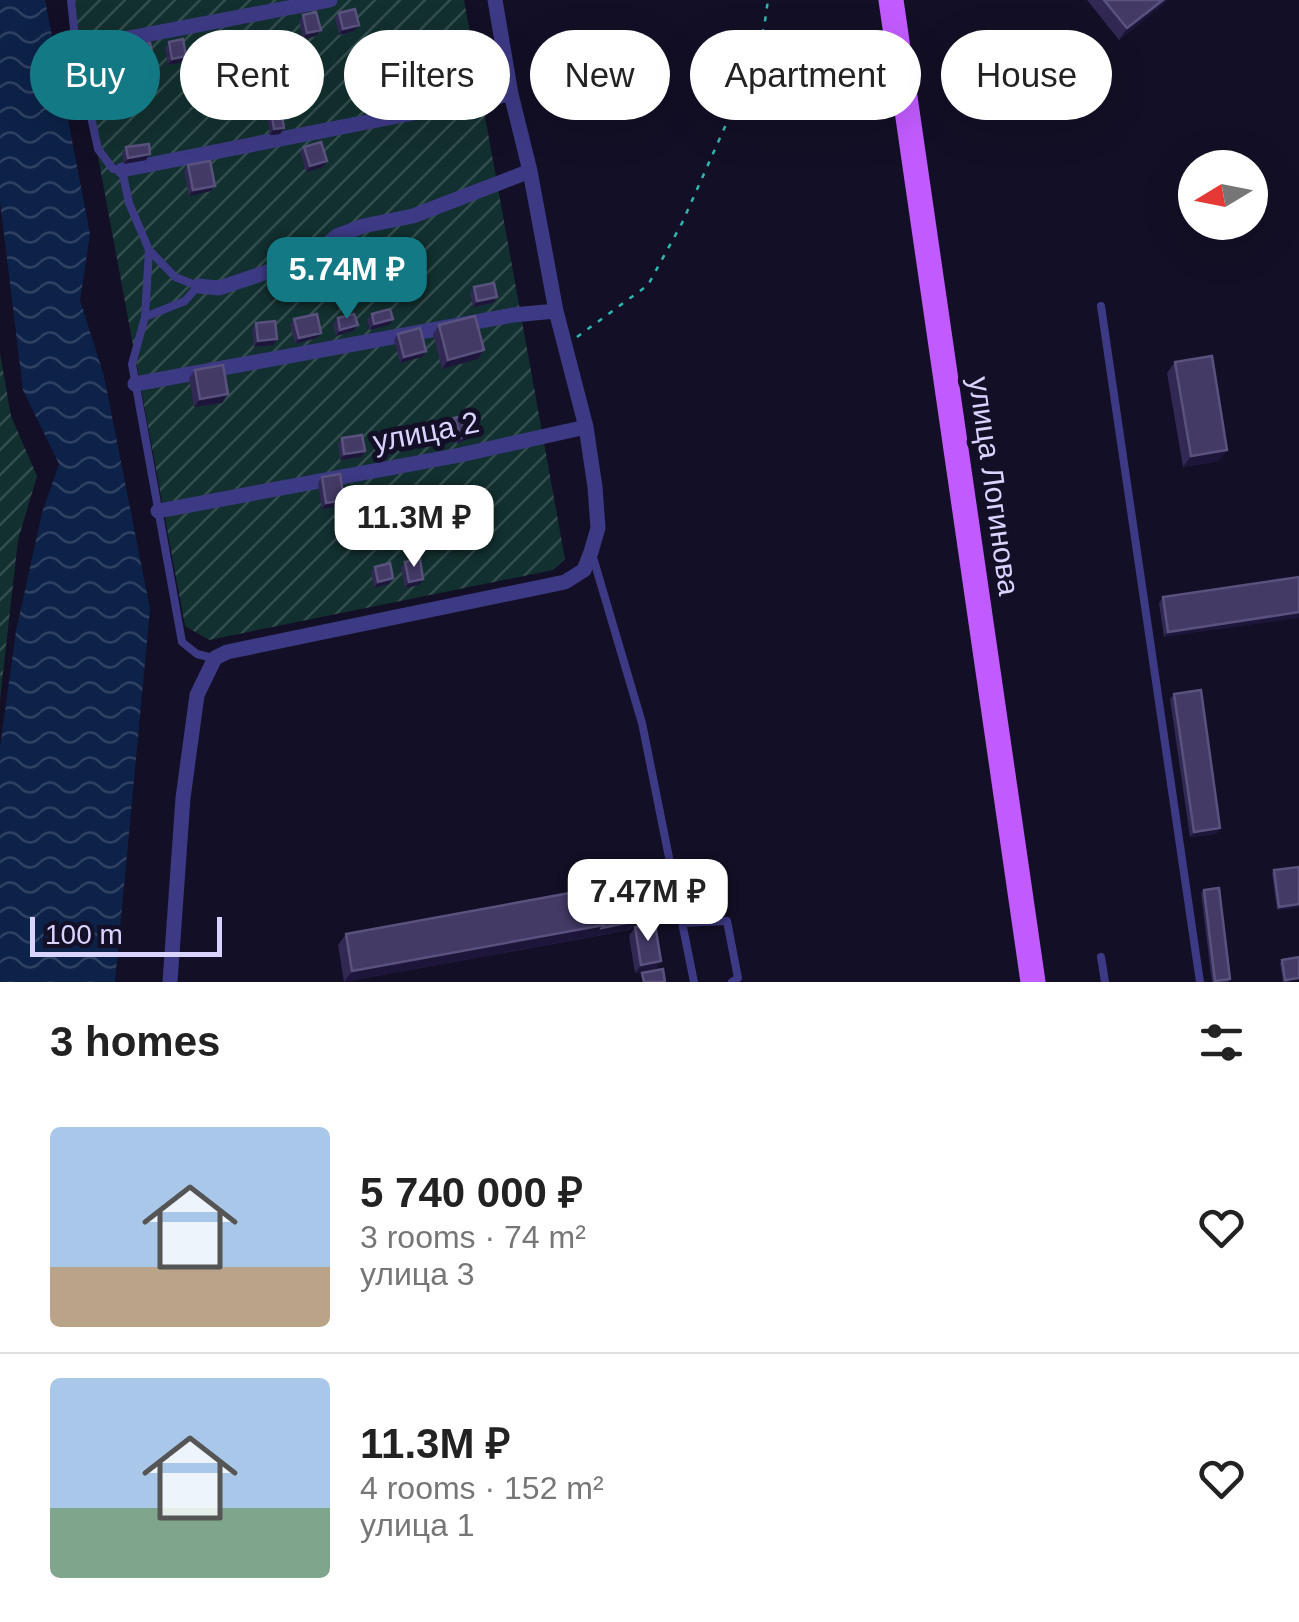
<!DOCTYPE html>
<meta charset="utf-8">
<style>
body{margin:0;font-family:Arial,sans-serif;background:#f2f2f2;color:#222;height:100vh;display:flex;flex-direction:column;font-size:38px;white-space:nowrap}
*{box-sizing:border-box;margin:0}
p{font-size:32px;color:#767676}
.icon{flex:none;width:55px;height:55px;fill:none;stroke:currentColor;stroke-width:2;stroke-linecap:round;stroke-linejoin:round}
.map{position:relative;height:982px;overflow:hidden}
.side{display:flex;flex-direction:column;background:#fff;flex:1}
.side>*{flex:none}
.hud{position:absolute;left:30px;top:30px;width:1240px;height:90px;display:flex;gap:20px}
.needle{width:65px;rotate:260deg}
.fabs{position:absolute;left:1178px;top:150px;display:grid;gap:20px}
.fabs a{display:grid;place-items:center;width:90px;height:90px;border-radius:50%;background:#fff;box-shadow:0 10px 40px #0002;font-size:50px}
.scale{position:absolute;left:30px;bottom:25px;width:192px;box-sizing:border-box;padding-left:10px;border:5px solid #d9d4ff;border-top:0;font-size:28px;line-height:35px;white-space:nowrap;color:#d9d4ff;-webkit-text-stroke:8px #130f26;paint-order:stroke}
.price{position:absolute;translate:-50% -85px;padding:0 22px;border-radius:20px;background:#fff;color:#222;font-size:32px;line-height:65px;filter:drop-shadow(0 2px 5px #0008)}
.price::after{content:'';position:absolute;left:50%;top:60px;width:30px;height:22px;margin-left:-15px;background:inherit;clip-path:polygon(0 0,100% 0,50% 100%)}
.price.on{background:#137a85;color:#fff}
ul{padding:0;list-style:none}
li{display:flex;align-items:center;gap:30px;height:250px;padding:0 50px}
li+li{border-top:2px solid #e0e0e0}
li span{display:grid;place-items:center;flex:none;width:280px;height:200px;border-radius:10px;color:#555}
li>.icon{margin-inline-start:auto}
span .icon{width:120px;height:120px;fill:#fffc;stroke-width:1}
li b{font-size:42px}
h2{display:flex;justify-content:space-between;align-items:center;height:120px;padding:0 50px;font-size:42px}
.chip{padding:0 35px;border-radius:45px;background:#fff;box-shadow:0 10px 40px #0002;font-size:35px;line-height:90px}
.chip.on{background:#137a85;color:#fff}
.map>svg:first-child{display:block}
.garden{fill:url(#garden-furrows)}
.water{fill:url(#water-waves)}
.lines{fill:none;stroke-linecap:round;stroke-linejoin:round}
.path{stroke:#2fb8b0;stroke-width:2.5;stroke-dasharray:5 8;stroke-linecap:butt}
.lane{stroke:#3d3a85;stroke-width:8}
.street{stroke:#3d3a85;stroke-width:15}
.primary{stroke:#c25bff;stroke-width:25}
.wall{fill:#312854}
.shaded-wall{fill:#1d163a}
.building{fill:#433a66;stroke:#5a527e;stroke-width:2.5}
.labels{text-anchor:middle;stroke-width:10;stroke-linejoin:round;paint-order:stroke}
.street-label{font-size:30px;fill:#d9d4ff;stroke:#130f26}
</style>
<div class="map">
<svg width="1299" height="982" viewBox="0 0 1299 982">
<defs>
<pattern id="garden-furrows" width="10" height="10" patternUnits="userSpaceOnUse" patternTransform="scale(2.5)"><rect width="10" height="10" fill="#12302f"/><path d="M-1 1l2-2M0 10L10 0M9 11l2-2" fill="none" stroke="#344d4e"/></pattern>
<pattern id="water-waves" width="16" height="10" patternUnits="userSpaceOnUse" patternTransform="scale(2.5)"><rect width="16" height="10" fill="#0c2248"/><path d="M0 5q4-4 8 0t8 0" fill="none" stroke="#2f4163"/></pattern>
</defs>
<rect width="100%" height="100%" fill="#130f26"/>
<path class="garden" d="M 69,0 L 464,0 L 565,559 L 553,570 L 209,640 L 185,626 Z
M 0,353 L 11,416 L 37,476 L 18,540 L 0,700 Z"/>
<path class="water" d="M 0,0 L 45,0 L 90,234 L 80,300 L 104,376 L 150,609 L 115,982 L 0,982 L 0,748 L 16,631 L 42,513 L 59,464 L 23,390 L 0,201 Z"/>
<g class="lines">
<path class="path" d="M 577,337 L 648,285 L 682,223 L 732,111 L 764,28 L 768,0"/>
<path class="lane" d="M 71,0 L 76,48 L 98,149 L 113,169 L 122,170 L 129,203 L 149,250 L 145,317 L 132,364 L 182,642 L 197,654 L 213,658
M 1101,306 L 1200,982
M 145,317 L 185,301 L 198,286 L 175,277 L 149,250
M 592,554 L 642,723 L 694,982
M 682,923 L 727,921 L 738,978 L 732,982
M 1101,957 L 1105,982"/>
<path class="street" d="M 76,48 L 330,0
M 122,170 L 511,94
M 198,286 L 219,288 L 310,258 L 337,236 L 363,226 L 413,216 L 530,171
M 135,384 L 513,315 L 556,311
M 158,511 L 460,455 L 586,427
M 170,982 L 183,798 L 197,695 L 215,658 L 227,652 L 565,582 L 584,570 L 591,552 L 598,528 L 595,487 L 586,427 L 556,311 L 530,171 L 511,94 L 495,0"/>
<path class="primary" d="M 891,0 L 1033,982"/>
</g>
<path class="wall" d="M 1087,0 L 1168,0 L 1119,40 Z
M 339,13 L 359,25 L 354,31 L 339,35 L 335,18 Z
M 303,15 L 316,36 L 303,39 L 299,21 Z
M 220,36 L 233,54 L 219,57 L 216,41 Z
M 169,42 L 182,62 L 168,65 L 165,48 Z
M 134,46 L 150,68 L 134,71 L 130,52 Z
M 95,57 L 114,69 L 110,75 L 93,78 L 91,63 Z
M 271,110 L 284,128 L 280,134 L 270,135 L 267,116 Z
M 126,147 L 146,160 L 124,164 L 122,153 Z
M 304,147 L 323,167 L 306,172 L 300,152 Z
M 188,165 L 215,186 L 211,191 L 189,196 L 184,171 Z
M 474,287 L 493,303 L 473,307 L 470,293 Z
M 372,314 L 389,325 L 370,330 L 367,320 Z
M 338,318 L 358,325 L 353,331 L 336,336 L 333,324 Z
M 294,319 L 317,338 L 295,344 L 290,325 Z
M 256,323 L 273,345 L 254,347 L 252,329 Z
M 439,325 L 484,350 L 478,359 L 442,369 L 433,334 Z
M 398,334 L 422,357 L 400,363 L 394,340 Z
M 1175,362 L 1219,461 L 1183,467 L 1167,373 Z
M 195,370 L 228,394 L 222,403 L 194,407 L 189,378 Z
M 454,418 L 477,430 L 473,436 L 457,444 L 450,423 Z
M 342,438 L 361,457 L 340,460 L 338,444 Z
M 322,477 L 344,500 L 340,506 L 322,509 L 318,483 Z
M 405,562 L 419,585 L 405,588 L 401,568 Z
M 375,567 L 393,578 L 389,584 L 374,588 L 371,572 Z
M 1299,577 L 1164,637 L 1159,603 L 1163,597 Z
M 1174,694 L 1220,828 L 1216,834 L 1190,837 L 1170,699 Z
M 1299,867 L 1299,907 L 1277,910 L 1272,873 L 1274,870 Z
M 597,890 L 636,921 L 630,930 L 344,982 L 338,945 L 346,934 Z
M 1204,890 L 1230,979 L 1228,982 L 1212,982 L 1201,893 Z
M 635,927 L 661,961 L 655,970 L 635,973 L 629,936 Z
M 1282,960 L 1289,982 L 1283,982 L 1280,963 Z"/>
<path class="shaded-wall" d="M 1163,0 L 1168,0 L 1119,40 L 1127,28 Z
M 359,25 L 354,31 L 339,35 L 343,29 Z
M 321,30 L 316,36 L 303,39 L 307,33 Z
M 238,48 L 233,54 L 219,57 L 223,51 Z
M 186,56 L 182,62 L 168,65 L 172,59 Z
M 154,62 L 150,68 L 134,71 L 138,65 Z
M 114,69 L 110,75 L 93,78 L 97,72 Z
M 284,128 L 280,134 L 270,135 L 274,129 Z
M 150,154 L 146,160 L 124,164 L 128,158 Z
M 327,161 L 323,167 L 306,172 L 310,166 Z
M 215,186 L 211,191 L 189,196 L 193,190 Z
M 497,297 L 493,303 L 473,307 L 477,301 Z
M 393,319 L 389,325 L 370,330 L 374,324 Z
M 358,325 L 353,331 L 336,336 L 340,330 Z
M 321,333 L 317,338 L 295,344 L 299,338 Z
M 277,339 L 273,345 L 254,347 L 258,341 Z
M 484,350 L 478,359 L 442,369 L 448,360 Z
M 426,351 L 422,357 L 400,363 L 404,357 Z
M 228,394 L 222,403 L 194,407 L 200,399 Z
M 477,430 L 473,436 L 457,444 L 461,438 Z
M 1227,450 L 1219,461 L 1183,467 L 1191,456 Z
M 365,451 L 361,457 L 340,460 L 344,454 Z
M 344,500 L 340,506 L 322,509 L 326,503 Z
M 393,578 L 389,584 L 374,588 L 378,582 Z
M 423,579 L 419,585 L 405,588 L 409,582 Z
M 1299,612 L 1299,618 L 1164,637 L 1168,632 Z
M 1220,828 L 1216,834 L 1190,837 L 1194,832 Z
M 1299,904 L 1299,907 L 1277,910 L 1279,907 Z
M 636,921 L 630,930 L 596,936 L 602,928 Z
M 604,925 L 596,936 L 344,982 L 352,971 Z
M 661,961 L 655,970 L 635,973 L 641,965 Z"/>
<path class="building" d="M 1104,0 L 1163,0 L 1127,28 Z
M 355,9 L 359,25 L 343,29 L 339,13 Z
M 316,12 L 321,30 L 307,33 L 303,15 Z
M 235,33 L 238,48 L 223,51 L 220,36 Z
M 183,39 L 186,56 L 172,59 L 169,42 Z
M 150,43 L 154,62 L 138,65 L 134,46 Z
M 112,54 L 114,69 L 97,72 L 95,57 Z
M 281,109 L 284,128 L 274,129 L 271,110 Z
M 321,142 L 327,161 L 310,166 L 304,147 Z
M 149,144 L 150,154 L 128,158 L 126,147 Z
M 210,161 L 215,186 L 193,190 L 188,165 Z
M 494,283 L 497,297 L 477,301 L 474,287 Z
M 390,309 L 393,319 L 374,324 L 372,314 Z
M 317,314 L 321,333 L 299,338 L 294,319 Z
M 354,314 L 358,325 L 340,330 L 338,318 Z
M 475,316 L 484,350 L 448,360 L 439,325 Z
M 275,321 L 277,339 L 258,341 L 256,323 Z
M 420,328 L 426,351 L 404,357 L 398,334 Z
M 1212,356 L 1227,450 L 1191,456 L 1175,362 Z
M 223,365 L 228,394 L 200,399 L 195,370 Z
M 474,414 L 477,430 L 461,438 L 454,418 Z
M 362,435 L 365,451 L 344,454 L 342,438 Z
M 340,474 L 344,500 L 326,503 L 322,477 Z
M 420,559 L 423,579 L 409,582 L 405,562 Z
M 390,563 L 393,578 L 378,582 L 375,567 Z
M 1299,577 L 1299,612 L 1168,632 L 1163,597 Z
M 1201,690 L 1220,828 L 1194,832 L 1174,694 Z
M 1299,867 L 1299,904 L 1279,907 L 1274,870 Z
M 629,884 L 636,921 L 602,928 L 604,925 L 597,890 Z
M 597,888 L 604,925 L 352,971 L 346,934 Z
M 1219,888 L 1230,979 L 1215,981 L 1204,890 Z
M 655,924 L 661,961 L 641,965 L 635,927 Z
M 1299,957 L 1299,978 L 1285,980 L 1282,960 Z
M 663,969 L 665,982 L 644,982 L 642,973 Z"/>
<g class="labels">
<g class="street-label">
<text transform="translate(426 432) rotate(-11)" y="10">улица 2</text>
<text transform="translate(994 486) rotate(82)" y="10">улица Логинова</text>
</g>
</g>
</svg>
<div class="fabs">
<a><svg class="needle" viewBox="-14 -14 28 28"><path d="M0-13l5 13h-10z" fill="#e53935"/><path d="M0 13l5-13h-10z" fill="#767676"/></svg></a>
</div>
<div class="scale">100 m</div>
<b class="price on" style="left:347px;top:322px">5.74M ₽</b>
<b class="price" style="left:414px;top:570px">11.3M ₽</b>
<b class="price" style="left:648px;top:944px">7.47M ₽</b>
<div class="hud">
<a class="chip on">Buy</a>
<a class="chip">Rent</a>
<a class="chip">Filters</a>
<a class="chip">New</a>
<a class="chip">Apartment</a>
<a class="chip">House</a>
</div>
</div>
<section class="side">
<h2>3 homes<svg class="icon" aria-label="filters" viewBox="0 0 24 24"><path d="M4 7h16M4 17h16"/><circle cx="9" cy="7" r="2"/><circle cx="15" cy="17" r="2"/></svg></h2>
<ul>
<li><span style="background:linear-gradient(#a9c7e8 70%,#b9a48a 0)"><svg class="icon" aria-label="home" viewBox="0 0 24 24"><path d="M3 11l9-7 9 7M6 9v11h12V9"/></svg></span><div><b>5 740 000 ₽</b><p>3 rooms · 74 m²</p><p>улица 3</p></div><svg class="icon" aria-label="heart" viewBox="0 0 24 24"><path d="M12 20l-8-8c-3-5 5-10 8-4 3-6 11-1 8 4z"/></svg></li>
<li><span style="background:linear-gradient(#a9c7e8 65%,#7fa58c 0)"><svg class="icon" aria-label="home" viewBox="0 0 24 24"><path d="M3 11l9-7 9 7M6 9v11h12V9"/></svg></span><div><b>11.3M ₽</b><p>4 rooms · 152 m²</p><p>улица 1</p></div><svg class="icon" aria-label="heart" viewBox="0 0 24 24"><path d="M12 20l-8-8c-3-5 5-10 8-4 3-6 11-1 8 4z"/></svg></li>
</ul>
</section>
